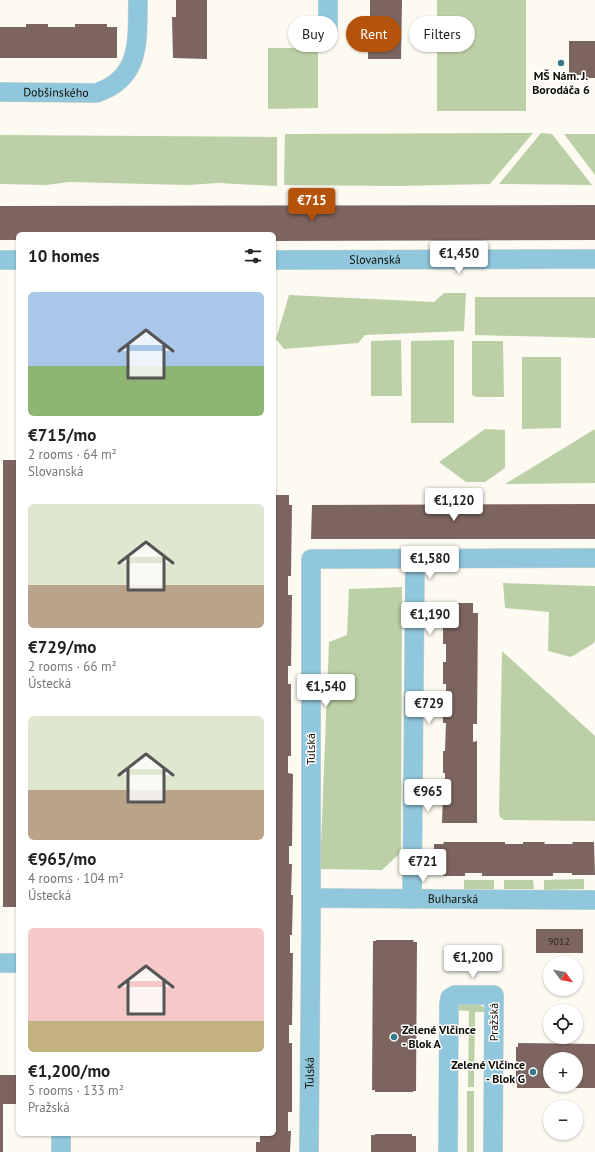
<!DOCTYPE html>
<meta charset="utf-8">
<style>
body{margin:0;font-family:"PT Sans",sans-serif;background:#f2f2f2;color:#222;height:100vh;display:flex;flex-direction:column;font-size:15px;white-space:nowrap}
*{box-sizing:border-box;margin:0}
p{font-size:13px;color:#767676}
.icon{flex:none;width:22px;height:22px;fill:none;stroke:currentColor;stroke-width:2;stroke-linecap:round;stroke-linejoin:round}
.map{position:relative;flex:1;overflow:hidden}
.details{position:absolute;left:16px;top:232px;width:260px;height:904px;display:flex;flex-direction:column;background:#fff;border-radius:6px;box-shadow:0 1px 3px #0004}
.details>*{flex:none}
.banner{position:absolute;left:288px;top:16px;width:247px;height:36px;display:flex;gap:8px}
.needle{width:26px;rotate:122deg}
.tools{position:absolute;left:543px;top:956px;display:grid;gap:8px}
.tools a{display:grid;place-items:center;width:40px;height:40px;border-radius:50%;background:#fff;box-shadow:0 1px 3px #0004;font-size:20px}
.price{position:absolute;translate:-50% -34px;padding:0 9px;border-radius:4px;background:#fff;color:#222;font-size:13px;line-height:26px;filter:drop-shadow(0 1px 2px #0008)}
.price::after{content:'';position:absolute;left:50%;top:24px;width:12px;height:9px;margin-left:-6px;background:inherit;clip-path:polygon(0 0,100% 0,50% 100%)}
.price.on{background:#b45309;color:#fff}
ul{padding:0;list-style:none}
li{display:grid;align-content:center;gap:8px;height:212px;padding:0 12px}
li span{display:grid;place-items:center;height:124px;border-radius:6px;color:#555}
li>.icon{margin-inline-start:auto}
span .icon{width:72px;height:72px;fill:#fffc;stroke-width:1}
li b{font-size:17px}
h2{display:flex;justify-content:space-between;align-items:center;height:48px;padding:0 12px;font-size:17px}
.tag{padding:0 14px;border-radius:18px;background:#fff;box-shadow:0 1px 3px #0004;font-size:14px;line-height:36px}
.tag.on{background:#b45309;color:#fff}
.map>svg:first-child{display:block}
.green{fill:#bbd0a6}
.building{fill:#7c655f;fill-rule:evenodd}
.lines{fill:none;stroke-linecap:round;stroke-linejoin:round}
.minor-casing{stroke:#d7d4cb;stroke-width:20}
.minor{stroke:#90c7dc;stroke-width:19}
.poi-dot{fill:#357989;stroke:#fff;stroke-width:1.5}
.labels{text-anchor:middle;stroke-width:3;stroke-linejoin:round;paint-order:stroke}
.number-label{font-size:10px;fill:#2a221c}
.poi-label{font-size:12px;font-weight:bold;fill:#0f0c06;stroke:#fff}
.street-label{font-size:12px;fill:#0f0c06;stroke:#fff}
</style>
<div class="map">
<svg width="595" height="1152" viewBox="0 0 595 1152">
<rect width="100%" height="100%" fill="#fdfaf1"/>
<path class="green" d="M 437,0 L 526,0 L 526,111 L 437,111 Z
M 268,48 L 318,48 L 318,108 L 268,109 Z
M 533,133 L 490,184 L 397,186 L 284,185 L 285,134 Z
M 541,133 L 552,134 L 592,185 L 499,184 Z
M 564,134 L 595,134 L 595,175 Z
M 0,135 L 277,137 L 277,186 L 218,183 L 187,185 L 69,182 L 47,185 L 0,184 Z
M 444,293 L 466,293 L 464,331 L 365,335 L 358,343 L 284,349 L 276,339 L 289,295 L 434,302 Z
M 475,297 L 595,297 L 595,338 L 475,335 Z
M 401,340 L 402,396 L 371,396 L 371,341 Z
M 454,340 L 454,423 L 411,423 L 411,341 Z
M 472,341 L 503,341 L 504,397 L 476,397 L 472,395 Z
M 522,357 L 561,357 L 561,428 L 522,429 Z
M 485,429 L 505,430 L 505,468 L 485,482 L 466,482 L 439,462 Z
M 595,429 L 595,483 L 505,484 Z
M 503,583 L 595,586 L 595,641 L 594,643 L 571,657 L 548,651 L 549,612 L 505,608 Z
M 402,587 L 401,852 L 382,870 L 320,869 L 329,642 L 347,635 L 349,589 Z
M 502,651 L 595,736 L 595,821 L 504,820 L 500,817 L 499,812 Z
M 584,879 L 584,889 L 544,890 L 544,880 Z
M 464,880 L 494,880 L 494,889 L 464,889 Z
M 504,880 L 533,880 L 534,889 L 504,889 Z
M 460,1004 C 470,1005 484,1002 489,1012 L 475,1012 L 474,1087 L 468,1087 L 469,1011 L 455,1010 L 457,1006 Z
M 467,1091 L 474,1091 L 474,1152 L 467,1152 Z"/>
<path class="building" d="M 176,0 L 207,0 L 207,59 L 173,58 L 172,17 L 176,17 Z
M 370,0 L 402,0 L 401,59 L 368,59 L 368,17 L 370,17 Z
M 26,24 L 48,24 L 48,27 L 75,27 L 75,24 L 107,24 L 107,27 L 117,27 L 117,58 L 0,58 L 0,27 L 26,27 Z
M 569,41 L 595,41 L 595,78 L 583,78 L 583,75 L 569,75 Z
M 595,205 L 595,240 L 274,241 L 274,234 L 18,234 L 18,240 L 0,240 L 0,206 Z
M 3,460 L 18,460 L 18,907 L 3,907 Z
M 274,495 L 289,495 L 289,505 L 292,505 L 291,576 L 288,576 L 288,595 L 292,595 L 291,666 L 288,666 L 288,684 L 291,684 L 291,756 L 288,756 L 288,773 L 293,774 L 292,846 L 289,846 L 289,864 L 292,864 L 291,895 L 293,895 L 292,935 L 290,935 L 290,953 L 293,953 L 292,1025 L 289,1025 L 289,1043 L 292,1043 L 292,1112 L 288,1112 L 288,1131 L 291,1131 L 290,1152 L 256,1152 L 256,1142 L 260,1142 L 260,1134 L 274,1134 Z
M 595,504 L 595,539 L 311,539 L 312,505 Z
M 446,603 L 473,603 L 473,613 L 478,613 L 477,724 L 473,724 L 473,742 L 477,741 L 477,823 L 442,823 L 443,791 L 445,791 L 445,773 L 443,773 L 443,751 L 445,751 L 446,723 L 443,723 L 443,701 L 446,701 L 446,684 L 443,684 L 443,662 L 446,662 L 446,644 L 443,644 L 443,628 L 444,622 L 446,622 Z
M 443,842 L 505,842 L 505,844 L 523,844 L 523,842 L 545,842 L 544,844 L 572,844 L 573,842 L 594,842 L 595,875 L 572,875 L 572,873 L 553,873 L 553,876 L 482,876 L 482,873 L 465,873 L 465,876 L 443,876 L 443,873 L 434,873 L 434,844 L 444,844 Z
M 536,929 L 583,929 L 583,953 L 536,953 Z
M 376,940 L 414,940 L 413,942 L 417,942 L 416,1091 L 413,1091 L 413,1092 L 375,1092 L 375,1090 L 372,1090 L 373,941 L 376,941 Z
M 518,1043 L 595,1044 L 595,1088 L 517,1088 L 517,1084 L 516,1084 L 516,1047 L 518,1047 ZM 550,1059 L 576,1059 L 576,1085 L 550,1085 Z
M 0,1075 L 18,1075 L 18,1104 L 3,1104 L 3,1152 L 0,1152 Z
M 375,1134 L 412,1134 L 412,1136 L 416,1136 L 416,1152 L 371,1152 L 371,1135 L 375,1135 Z"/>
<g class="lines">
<g class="minor-casing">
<g id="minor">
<path d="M 328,33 L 328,0"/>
<path id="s1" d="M 0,92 L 96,93 C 142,78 137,40 138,0"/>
<path d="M 0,260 L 18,260"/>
<path id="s2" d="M 274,260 L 595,259"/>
<path id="s3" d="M 311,898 L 595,900"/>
<path d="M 412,899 L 415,559"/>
<path d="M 0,963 L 18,963"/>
<path d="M 61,1152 L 61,1134"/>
<path id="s4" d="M 309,1152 L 311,920 L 311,559 L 595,558"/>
<path d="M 448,1152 L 449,1004 L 450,998 L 455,995 L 494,995 L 493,1152"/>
</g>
</g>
<use href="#minor" class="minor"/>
</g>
<g class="poi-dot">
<circle cx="561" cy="63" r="4"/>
<circle cx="394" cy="1037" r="4"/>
<circle cx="533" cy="1072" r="4"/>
</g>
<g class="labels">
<g class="number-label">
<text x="559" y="945">9012</text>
</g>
<g class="poi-label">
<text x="561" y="80">MŠ Nám. J.<tspan x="561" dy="14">Borodáča 6</tspan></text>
<text x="402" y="1034" text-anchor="start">Zelené Vlčince<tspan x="402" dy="14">- Blok A</tspan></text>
<text x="525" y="1069" text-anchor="end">Zelené Vlčince<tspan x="525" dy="14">- Blok G</tspan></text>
</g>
<g class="street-label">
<text dy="4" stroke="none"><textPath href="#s1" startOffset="56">Dobšinského</textPath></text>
<text dy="4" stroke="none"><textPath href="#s2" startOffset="101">Slovanská</textPath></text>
<text transform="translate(311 749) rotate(-90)" y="4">Tulská</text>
<text dy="4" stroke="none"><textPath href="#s3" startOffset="142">Bulharská</textPath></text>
<text transform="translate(494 1022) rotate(-90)" y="4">Pražská</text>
<text dy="4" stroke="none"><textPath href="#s4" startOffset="79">Tulská</textPath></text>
</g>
</g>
</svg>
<div class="tools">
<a><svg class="needle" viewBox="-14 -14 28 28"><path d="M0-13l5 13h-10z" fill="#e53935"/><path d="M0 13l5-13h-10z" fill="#767676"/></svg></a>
<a><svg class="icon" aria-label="locate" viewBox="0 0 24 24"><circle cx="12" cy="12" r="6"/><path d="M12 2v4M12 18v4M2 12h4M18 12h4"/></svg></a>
<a>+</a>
<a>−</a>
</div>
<b class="price on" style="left:312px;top:222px">€715</b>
<b class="price" style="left:459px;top:275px">€1,450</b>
<b class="price" style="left:454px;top:522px">€1,120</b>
<b class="price" style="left:430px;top:580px">€1,580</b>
<b class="price" style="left:430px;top:636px">€1,190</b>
<b class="price" style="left:326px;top:708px">€1,540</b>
<b class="price" style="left:429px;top:725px">€729</b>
<b class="price" style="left:428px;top:813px">€965</b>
<b class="price" style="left:423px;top:883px">€721</b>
<b class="price" style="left:473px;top:979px">€1,200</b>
<div class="banner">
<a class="tag">Buy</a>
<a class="tag on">Rent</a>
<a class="tag">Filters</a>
</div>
<section class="details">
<h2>10 homes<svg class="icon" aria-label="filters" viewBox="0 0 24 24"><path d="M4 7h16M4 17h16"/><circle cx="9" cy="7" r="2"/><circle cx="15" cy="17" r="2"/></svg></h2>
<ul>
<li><span style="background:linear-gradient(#a9c7e8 60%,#8fb573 0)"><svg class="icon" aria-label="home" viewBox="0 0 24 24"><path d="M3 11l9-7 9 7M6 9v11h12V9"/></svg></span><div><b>€715/mo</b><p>2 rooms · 64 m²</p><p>Slovanská</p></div></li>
<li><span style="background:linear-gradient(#dfe7d0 65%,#b9a48a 0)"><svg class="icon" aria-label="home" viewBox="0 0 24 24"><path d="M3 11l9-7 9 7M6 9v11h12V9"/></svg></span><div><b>€729/mo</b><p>2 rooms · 66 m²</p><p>Ústecká</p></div></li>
<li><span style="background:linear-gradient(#dfe7d0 60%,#b9a48a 0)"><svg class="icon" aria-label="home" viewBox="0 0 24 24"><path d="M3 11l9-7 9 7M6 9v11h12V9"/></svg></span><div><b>€965/mo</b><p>4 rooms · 104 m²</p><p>Ústecká</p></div></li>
<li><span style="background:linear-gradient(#f6c9c9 75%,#c2b280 0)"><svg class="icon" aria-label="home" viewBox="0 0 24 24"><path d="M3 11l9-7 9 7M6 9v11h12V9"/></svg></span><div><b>€1,200/mo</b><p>5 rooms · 133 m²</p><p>Pražská</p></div></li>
</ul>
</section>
</div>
